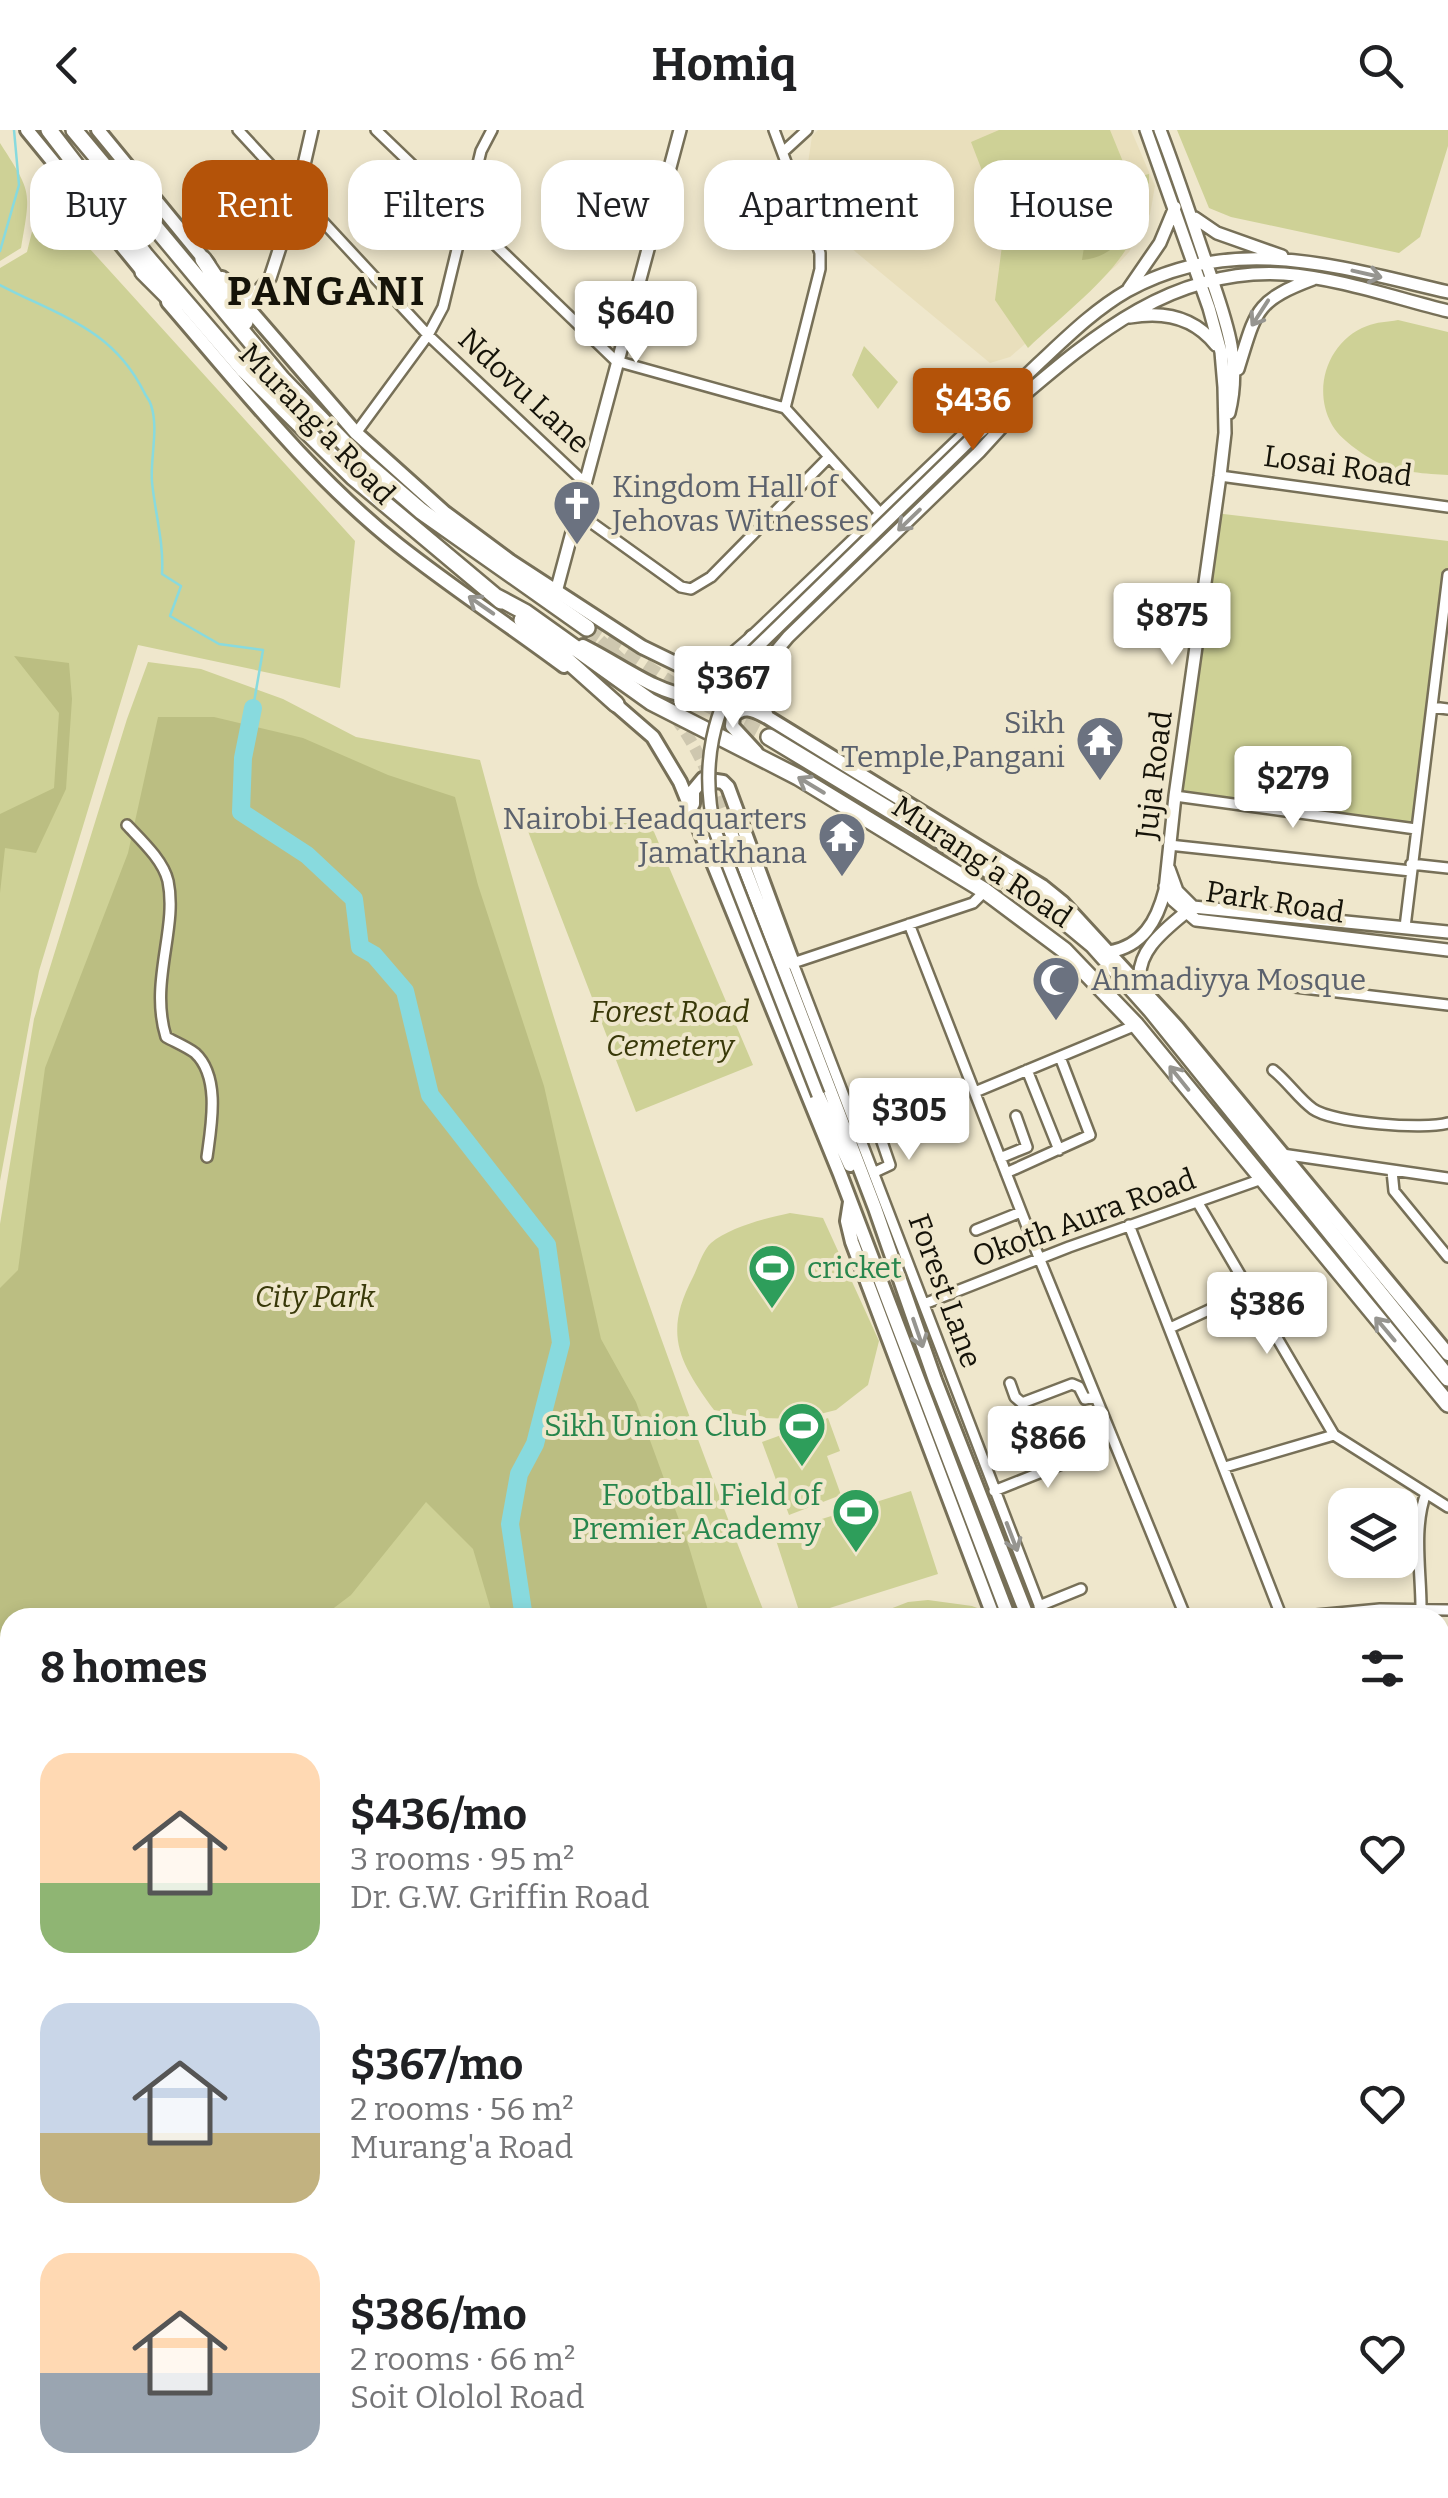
<!DOCTYPE html>
<meta charset="utf-8">
<style>
body{margin:0;font-family:Bitter,serif;background:#f6f6f6;color:#202124;height:100vh;display:flex;flex-direction:column;font-size:38px;white-space:nowrap}
*{box-sizing:border-box;margin:0}
p{font-size:32px;color:#757577}
.icon{flex:none;width:55px;height:55px;fill:none;stroke:currentColor;stroke-width:2;stroke-linecap:round;stroke-linejoin:round}
.map{position:relative;flex:1;overflow:hidden}
.drawer{position:absolute;left:0px;top:1478px;width:1450px;height:892px;display:flex;flex-direction:column;background:#fff;border-radius:30px 30px 0 0;box-shadow:0 5px 15px #0003}
.drawer>*{flex:none}
.guide{position:absolute;left:30px;top:30px;width:1390px;height:90px;display:flex;gap:20px}
.tools{position:absolute;left:1328px;top:1358px;display:grid;gap:20px}
.tools a{display:grid;place-items:center;width:90px;height:90px;border-radius:20px;background:#fff;box-shadow:0 5px 15px #0003;font-size:50px}
.price{position:absolute;translate:-50% -85px;padding:0 22px;border-radius:10px;background:#fff;color:#222;font-size:32px;line-height:65px;filter:drop-shadow(0 2px 5px #0008)}
.price::after{content:'';position:absolute;left:50%;top:60px;width:30px;height:22px;margin-left:-15px;background:inherit;clip-path:polygon(0 0,100% 0,50% 100%)}
.price.on{background:#b45309;color:#fff}
ul{padding:0;list-style:none}
li{display:flex;align-items:center;gap:30px;height:250px;padding:0 40px}
li span{display:grid;place-items:center;flex:none;width:280px;height:200px;border-radius:30px;color:#555}
li>.icon{margin-inline-start:auto}
span .icon{width:120px;height:120px;fill:#fffc;stroke-width:1}
li b{font-size:42px}
h2{display:flex;justify-content:space-between;align-items:center;height:120px;padding:0 40px;font-size:42px}
.tag{padding:0 35px;border-radius:30px;background:#fff;box-shadow:0 5px 15px #0003;font-size:35px;line-height:90px}
.tag.on{background:#b45309;color:#fff}
header{display:flex;justify-content:space-between;align-items:center;height:130px;padding:0 40px;background:#fff;font-size:45px;font-weight:700}
.map>svg:first-child{display:block}
.built{fill:#e9dfbc}
.green{fill:#ced196}
.forest{fill:#bbbe82}
.lines{fill:none;stroke-linecap:round;stroke-linejoin:round}
.stream{stroke:#88dade;stroke-width:2.5}
.river{stroke:#88dade;stroke-width:18}
.primary-tunnel{stroke:#cec7af;stroke-width:12;stroke-dasharray:12 6;stroke-linecap:butt}
.highway-tunnel{stroke:#cec7af;stroke-width:15;stroke-dasharray:15 8;stroke-linecap:butt}
.street-casing{stroke:#777058;stroke-width:14}
.secondary-casing{stroke:#777058;stroke-width:16}
.primary-casing{stroke:#777058;stroke-width:18}
.highway-casing{stroke:#777058;stroke-width:20}
.street{stroke:#fff;stroke-width:9}
.secondary{stroke:#fff;stroke-width:11}
.primary{stroke:#fff;stroke-width:12}
.highway{stroke:#fff;stroke-width:15}
.secondary-bridge-casing{stroke:#777058;stroke-width:16;stroke-linecap:butt}
.secondary-bridge{stroke:#fff;stroke-width:11}
.oneway{stroke:#969590}
.labels{text-anchor:middle;stroke-width:8;stroke-linejoin:round;paint-order:stroke}
.street-label{font-size:30px;fill:#151309;stroke:#efe7cc}
.worship-label{font-size:30px;fill:#5b616d;stroke:#efe7cc;text-anchor:start}
.park-label{font-size:30px;font-style:italic;fill:#383808;stroke:#efe7cc}
.leisure-label{font-size:30px;fill:#27864d;stroke:#efe7cc;text-anchor:end}
.district-label{font-size:40px;font-weight:bold;letter-spacing:2.5px;fill:#151309;stroke:#efe7cc}
</style>
<header><svg class="icon" aria-label="back" viewBox="0 0 24 24"><path d="M15 5l-7 7 7 7"/></svg>Homiq<svg class="icon" aria-label="search" viewBox="0 0 24 24"><circle cx="10" cy="10" r="6"/><path d="M15 15l6 6"/></svg></header>
<div class="map">
<svg width="1448" height="2368" viewBox="0 0 1448 2368">
<rect width="100%" height="100%" fill="#efe7cc"/>
<path class="built" d="M 818,0 L 1131,0 L 1155,56 L 1150,84 L 1129,122 L 1117,135 L 1010,227 L 990,233 L 828,99 L 806,47 L 812,6 Z
M 1440,2031 L 1448,2035 L 1448,2200 L 1440,2116 Z
M 54,2360 L 225,2360 L 223,2368 L 51,2368 Z"/>
<path class="green" d="M 999,0 L 1110,0 L 1128,44 L 1001,90 L 971,12 Z
M 1177,0 L 1448,0 L 1448,16 L 1420,107 L 1399,123 L 1231,87 L 1209,78 Z
M 0,13 C 32,63 31,60 21,118 L 0,131 Z
M 1149,44 C 1151,123 1080,168 1028,218 L 995,170 L 1004,100 L 1093,59 Z
M 41,65 L 355,411 L 340,558 L 138,515 L 39,841 L 0,1051 L 0,138 L 27,122 Z
M 1398,190 L 1448,202 L 1448,345 C 1428,344 1397,342 1379,333 C 1363,325 1339,309 1331,293 C 1312,257 1329,210 1367,196 C 1376,192 1388,192 1398,190 Z
M 864,216 L 898,252 L 878,279 L 852,245 Z
M 1215,383 L 1448,411 L 1448,445 L 1416,699 L 1175,666 Z
M 148,532 L 201,539 L 283,569 L 356,607 L 480,630 C 557,921 656,1208 766,1487 L 10,1488 L 10,2084 L 0,2081 L 0,1094 L 34,889 L 127,589 Z
M 649,690 L 753,935 L 636,982 L 526,696 Z
M 790,1083 L 823,1088 L 879,1211 L 868,1255 L 836,1280 L 800,1289 L 757,1288 L 714,1280 C 679,1232 663,1204 693,1147 C 698,1137 703,1120 711,1113 C 730,1097 767,1088 790,1083 Z
M 828,1288 L 840,1321 L 827,1326 L 841,1365 L 789,1385 L 762,1312 Z
M 911,1361 L 938,1444 L 801,1487 L 774,1404 Z
M 928,1470 L 972,1476 L 985,1481 L 988,1488 L 867,1488 L 908,1472 Z
M 0,2178 L 10,2182 L 10,2360 L 52,2360 L 48,2368 L 0,2368 Z"/>
<path class="forest" d="M 1136,52 C 1141,89 1121,127 1082,130 L 1093,59 Z
M 14,526 L 69,533 L 72,569 L 66,659 L 36,723 L 5,718 L 0,763 L 0,684 L 54,658 L 59,583 Z
M 158,587 L 214,587 L 303,608 L 388,645 L 455,667 L 478,755 L 544,956 L 601,1209 L 636,1272 L 689,1417 L 710,1487 L 493,1487 L 473,1419 L 426,1372 L 351,1465 L 322,1487 L 10,1488 L 10,1502 L 0,1503 L 0,1158 L 18,1140 L 45,938 L 128,723 Z"/>
<g class="lines">
<path class="stream" d="M 0,121 L 19,55 L 14,0
M 0,155 C 59,186 112,198 144,262 C 146,267 150,270 151,275 C 159,299 150,328 152,352 C 155,383 164,412 162,444 L 181,456 L 170,486 L 219,514 L 263,520 L 253,578"/>
<path class="river" d="M 253,578 L 243,628 L 241,682 L 307,725 L 354,769 L 360,817 L 374,825 L 405,861 L 430,965 L 547,1115 L 561,1213 L 535,1314 L 519,1344 L 510,1394 L 524,1488
M 1083,2360 L 1085,2368"/>
<path class="primary-tunnel" d="M 587,498 C 621,530 658,561 684,600 C 703,629 715,660 727,692"/>
<path class="highway-tunnel" d="M 587,498 L 687,564 L 769,607"/>
<g class="street-casing">
<path id="street" d="M 238,0 L 428,205 L 586,354
M 376,0 L 616,231 L 785,278
M 774,0 L 820,123 L 820,139 L 785,278
M 783,22 L 807,0
M 785,278 L 880,383
M 356,303 L 428,205 L 443,177 L 481,21 L 492,0
M 1220,346 L 1448,377
M 578,383 L 681,457 L 691,459 L 711,447 L 829,327
M 1432,577 L 1448,579
M 1175,666 L 1416,699
M 127,695 C 141,710 163,730 168,751 C 178,799 149,852 166,907 C 175,912 187,917 195,923 C 221,947 211,997 207,1027
M 1169,715 L 1411,741
M 1411,734 L 1448,738
M 985,761 L 973,773 L 793,833 L 1044,1488
M 909,794 L 1040,1130 L 1186,1488
M 1405,797 L 1448,445
M 1295,857 L 1448,875
M 1027,940 L 1059,1020
M 1273,940 C 1288,952 1299,969 1313,979 C 1333,993 1425,1000 1448,993
M 975,962 L 1136,895
M 1282,1024 L 1448,1048
M 1000,1028 L 1027,1017 L 1016,986
M 1392,1041 L 1394,1061 L 1448,1127
M 875,1042 L 890,1035 L 878,1000 L 914,986
M 1006,1043 L 1090,1005 L 1060,927
M 1198,1073 L 1334,1305 L 1225,1337
M 1129,1095 L 1282,1488
M 976,1100 L 1021,1082
M 924,1174 L 1069,1117 L 1262,1049
M 1170,1198 L 1226,1172 L 1242,1187 L 1261,1178
M 1010,1253 L 1015,1267 L 1022,1273 L 1072,1254 L 1079,1257 L 1085,1269 L 1095,1267
M 1334,1305 L 1448,1377
M 994,1361 L 1087,1324
M 1039,1476 L 1081,1459
M 1421,1477 C 1421,1441 1413,1398 1426,1363
M 1284,1488 L 1380,1479 L 1448,1480
M 1440,1825 L 1448,1824
M 1440,2290 L 1446,2368
M 287,2360 L 316,2368
M 386,2360 L 406,2368
M 238,2368 L 240,2360
M 451,2368 L 453,2360
M 503,2368 L 505,2360"/>
</g>
<g class="secondary-casing">
<path id="secondary" d="M 1160,0 C 1177,44 1191,88 1206,132 C 1223,184 1243,227 1229,283
M 1195,88 L 1217,103 L 1282,126
M 1129,158 L 1160,113 L 1175,77
M 239,167 L 259,160 L 270,148 L 297,65 L 312,0
M 1130,187 C 1163,181 1194,187 1216,215
M 1238,239 C 1256,182 1254,171 1313,149
M 969,311 C 1064,235 1151,136 1284,144 C 1339,148 1395,168 1448,181
M 556,462 L 680,0
M 767,532 L 788,507 L 979,322 L 1022,275
M 712,533 L 730,526 L 752,507 L 1038,234 C 1066,208 1094,180 1127,161 C 1233,102 1339,137 1448,162
M 1169,739 L 1177,761 L 1193,777
M 1165,756 L 1173,770 L 1196,790 L 1448,820
M 1193,777 L 1448,802
M 1109,822 C 1143,816 1157,791 1165,760 L 1175,666 L 1220,346 L 1225,303 L 1224,257 L 1221,222 L 1209,178 L 1146,0
M 1141,855 C 1133,822 1167,798 1190,779
M 0,2069 L 10,2072
M 0,2085 L 10,2088
M 827,2360 L 843,2368
M 861,2360 L 875,2368"/>
</g>
<g class="primary-casing">
<path id="primary" d="M 27,0 L 149,149
M 98,0 L 208,134
M 222,148 L 356,303 L 444,382 L 510,431 L 642,517 L 679,535 L 712,533
M 168,172 C 240,255 311,346 398,415 C 451,457 509,495 564,536
M 752,507 L 751,522 L 768,531
M 583,516 C 649,549 699,603 767,532
M 765,537 L 759,563 L 767,587
M 608,568 L 653,607 L 680,652 L 840,1044 L 1009,1488
M 756,622 L 732,596 L 733,586 C 744,574 755,581 767,587 L 1042,756 L 1063,773 L 1177,897 L 1448,1224
M 693,674 L 693,661 L 703,649 L 723,652 L 728,657 L 793,833
M 727,692 L 875,1078 L 935,1250 L 1028,1488
M 818,965 L 850,1035
M 850,1072 L 847,1091 L 852,1112 L 994,1488
M 1256,2360 L 1257,2368
M 1268,2360 L 1269,2368
M 1281,2360 L 1282,2368
M 1294,2360 L 1295,2368"/>
</g>
<g class="highway-casing">
<path id="highway" d="M 49,0 L 146,126 L 244,240 L 353,347 L 501,471
M 74,0 L 282,249 L 357,326 L 421,381 L 587,498
M 203,129 L 245,192
M 143,142 L 176,175
M 497,467 L 525,482 L 651,572 L 798,647 L 985,761 L 1064,820 L 1136,895 L 1448,1274
M 522,490 L 616,574
M 769,607 L 1040,771 L 1093,815 L 1151,880 L 1448,1248"/>
</g>
<use href="#street" class="street"/>
<use href="#secondary" class="secondary"/>
<use href="#primary" class="primary"/>
<use href="#highway" class="highway"/>
<g class="secondary-bridge-casing">
<path id="secondary-bridge" d="M 818,965 L 715,701 C 700,636 712,580 749,525 L 969,311"/>
</g>
<use href="#secondary-bridge" class="secondary-bridge"/>
</g>
<defs><path id="oneway-shaft" d="M-6 0H5M1.5-3L5.5 0L1.5 3" fill="none" stroke-width="1.6" stroke-linecap="round" stroke-linejoin="round" transform="scale(2.5)"/></defs>
<g class="oneway">
<use href="#oneway-shaft" transform="translate(1367 144) rotate(13)"/>
<use href="#oneway-shaft" transform="translate(1260 183) rotate(123)"/>
<use href="#oneway-shaft" transform="translate(909 390) rotate(136)"/>
<use href="#oneway-shaft" transform="translate(481 475) rotate(-145)"/>
<use href="#oneway-shaft" transform="translate(811 655) rotate(-149)"/>
<use href="#oneway-shaft" transform="translate(1179 948) rotate(-129)"/>
<use href="#oneway-shaft" transform="translate(1385 1199) rotate(-130)"/>
<use href="#oneway-shaft" transform="translate(918 1203) rotate(71)"/>
<use href="#oneway-shaft" transform="translate(1012 1407) rotate(69)"/>
</g>
<defs>
<g id="church-pin" transform="scale(2.5)"><path d="M0 17L-7.5 6A9.5 9.5 0 1 1 7.5 6Z" fill="#6b7280" stroke="#efe7cc"/><path d="M-1.2-6h2.4v3.5h3.3v2.4h-3.3V6h-2.4V-.1h-3.3v-2.4h3.3Z" fill="#fff"/></g>
<g id="temple-pin" transform="scale(2.5)"><path d="M0 17L-7.5 6A9.5 9.5 0 1 1 7.5 6Z" fill="#6b7280" stroke="#efe7cc"/><path d="M0-6L5-2H3V0L6.5 2.5H4V6H1.5V3h-3V6H-4V2.5H-6.5L-3 0V-2H-5Z" fill="#fff"/></g>
<g id="mosque-pin" transform="scale(2.5)"><path d="M0 17L-7.5 6A9.5 9.5 0 1 1 7.5 6Z" fill="#6b7280" stroke="#efe7cc"/><path d="M3.5-4.9A6 6 0 1 0 3.5 4.9A5 5 0 1 1 3.5-4.9Z" fill="#fff"/></g>
<g id="stadium-pin" transform="scale(2.5)"><path d="M0 17L-7.5 6A9.5 9.5 0 1 1 7.5 6Z" fill="#2e9e5b" stroke="#efe7cc"/><path d="M0-5a6.5 5 0 1 0 0 10a6.5 5 0 1 0 0-10ZM-3.5-1.8h7v3.6h-7Z" fill="#fff"/></g>
</defs>
<g fill-rule="evenodd">
<use href="#church-pin" x="577" y="374"/>
<use href="#temple-pin" x="1100" y="610"/>
<use href="#temple-pin" x="842" y="706"/>
<use href="#mosque-pin" x="1056" y="850"/>
<use href="#stadium-pin" x="772" y="1138"/>
<use href="#stadium-pin" x="802" y="1296"/>
<use href="#stadium-pin" x="856" y="1382"/>
</g>
<g class="labels">
<g class="street-label">
<text transform="translate(524 261) rotate(43)" y="10">Ndovu Lane</text>
<text transform="translate(317 294) rotate(46)" y="10">Murang'a Road</text>
<text transform="translate(1338 336) rotate(8)" y="10">Losai Road</text>
<text transform="translate(1154 645) rotate(-83)" y="10">Juja Road</text>
<text transform="translate(982 732) rotate(34)" y="10">Murang'a Road</text>
<text transform="translate(1275 772) rotate(9)" y="10">Park Road</text>
<text transform="translate(1084 1088) rotate(-20)" y="10">Okoth Aura Road</text>
<text transform="translate(945 1161) rotate(70)" y="10">Forest Lane</text>
</g>
<g class="worship-label">
<text x="612" y="367">Kingdom Hall of<tspan x="612" dy="34">Jehovas Witnesses</tspan></text>
<text x="1065" y="603" text-anchor="end">Sikh<tspan x="1065" dy="34">Temple,Pangani</tspan></text>
<text x="807" y="699" text-anchor="end">Nairobi Headquarters<tspan x="807" dy="34">Jamatkhana</tspan></text>
<text x="1091" y="860">Ahmadiyya Mosque</text>
</g>
<g class="park-label">
<text x="670" y="892">Forest Road<tspan x="670" dy="34">Cemetery</tspan></text>
<text x="315" y="1177">City Park</text>
</g>
<g class="leisure-label">
<text x="807" y="1148" text-anchor="start">cricket</text>
<text x="767" y="1306">Sikh Union Club</text>
<text x="821" y="1375">Football Field of<tspan x="821" dy="34">Premier Academy</tspan></text>
</g>
<g class="district-label">
<text x="327" y="175">PANGANI</text>
</g>
</g>
</svg>
<div class="tools">
<a><svg class="icon" aria-label="layers" viewBox="0 0 24 24"><path d="M12 4l9 5-9 5-9-5zM3 14l9 5 9-5"/></svg></a>
</div>
<b class="price" style="left:636px;top:236px">$640</b>
<b class="price on" style="left:973px;top:323px">$436</b>
<b class="price" style="left:1172px;top:538px">$875</b>
<b class="price" style="left:733px;top:601px">$367</b>
<b class="price" style="left:1293px;top:701px">$279</b>
<b class="price" style="left:909px;top:1033px">$305</b>
<b class="price" style="left:1267px;top:1227px">$386</b>
<b class="price" style="left:1048px;top:1361px">$866</b>
<div class="guide">
<a class="tag">Buy</a>
<a class="tag on">Rent</a>
<a class="tag">Filters</a>
<a class="tag">New</a>
<a class="tag">Apartment</a>
<a class="tag">House</a>
</div>
<section class="drawer">
<h2>8 homes<svg class="icon" aria-label="filters" viewBox="0 0 24 24"><path d="M4 7h16M4 17h16"/><circle cx="9" cy="7" r="2"/><circle cx="15" cy="17" r="2"/></svg></h2>
<ul>
<li><span style="background:linear-gradient(#ffd9b3 65%,#8fb573 0)"><svg class="icon" aria-label="home" viewBox="0 0 24 24"><path d="M3 11l9-7 9 7M6 9v11h12V9"/></svg></span><div><b>$436/mo</b><p>3 rooms · 95 m²</p><p>Dr. G.W. Griffin Road</p></div><svg class="icon" aria-label="heart" viewBox="0 0 24 24"><path d="M12 20l-8-8c-3-5 5-10 8-4 3-6 11-1 8 4z"/></svg></li>
<li><span style="background:linear-gradient(#c9d6e8 65%,#c2b280 0)"><svg class="icon" aria-label="home" viewBox="0 0 24 24"><path d="M3 11l9-7 9 7M6 9v11h12V9"/></svg></span><div><b>$367/mo</b><p>2 rooms · 56 m²</p><p>Murang'a Road</p></div><svg class="icon" aria-label="heart" viewBox="0 0 24 24"><path d="M12 20l-8-8c-3-5 5-10 8-4 3-6 11-1 8 4z"/></svg></li>
<li><span style="background:linear-gradient(#ffd9b3 60%,#9aa5b1 0)"><svg class="icon" aria-label="home" viewBox="0 0 24 24"><path d="M3 11l9-7 9 7M6 9v11h12V9"/></svg></span><div><b>$386/mo</b><p>2 rooms · 66 m²</p><p>Soit Ololol Road</p></div><svg class="icon" aria-label="heart" viewBox="0 0 24 24"><path d="M12 20l-8-8c-3-5 5-10 8-4 3-6 11-1 8 4z"/></svg></li>
</ul>
</section>
</div>
